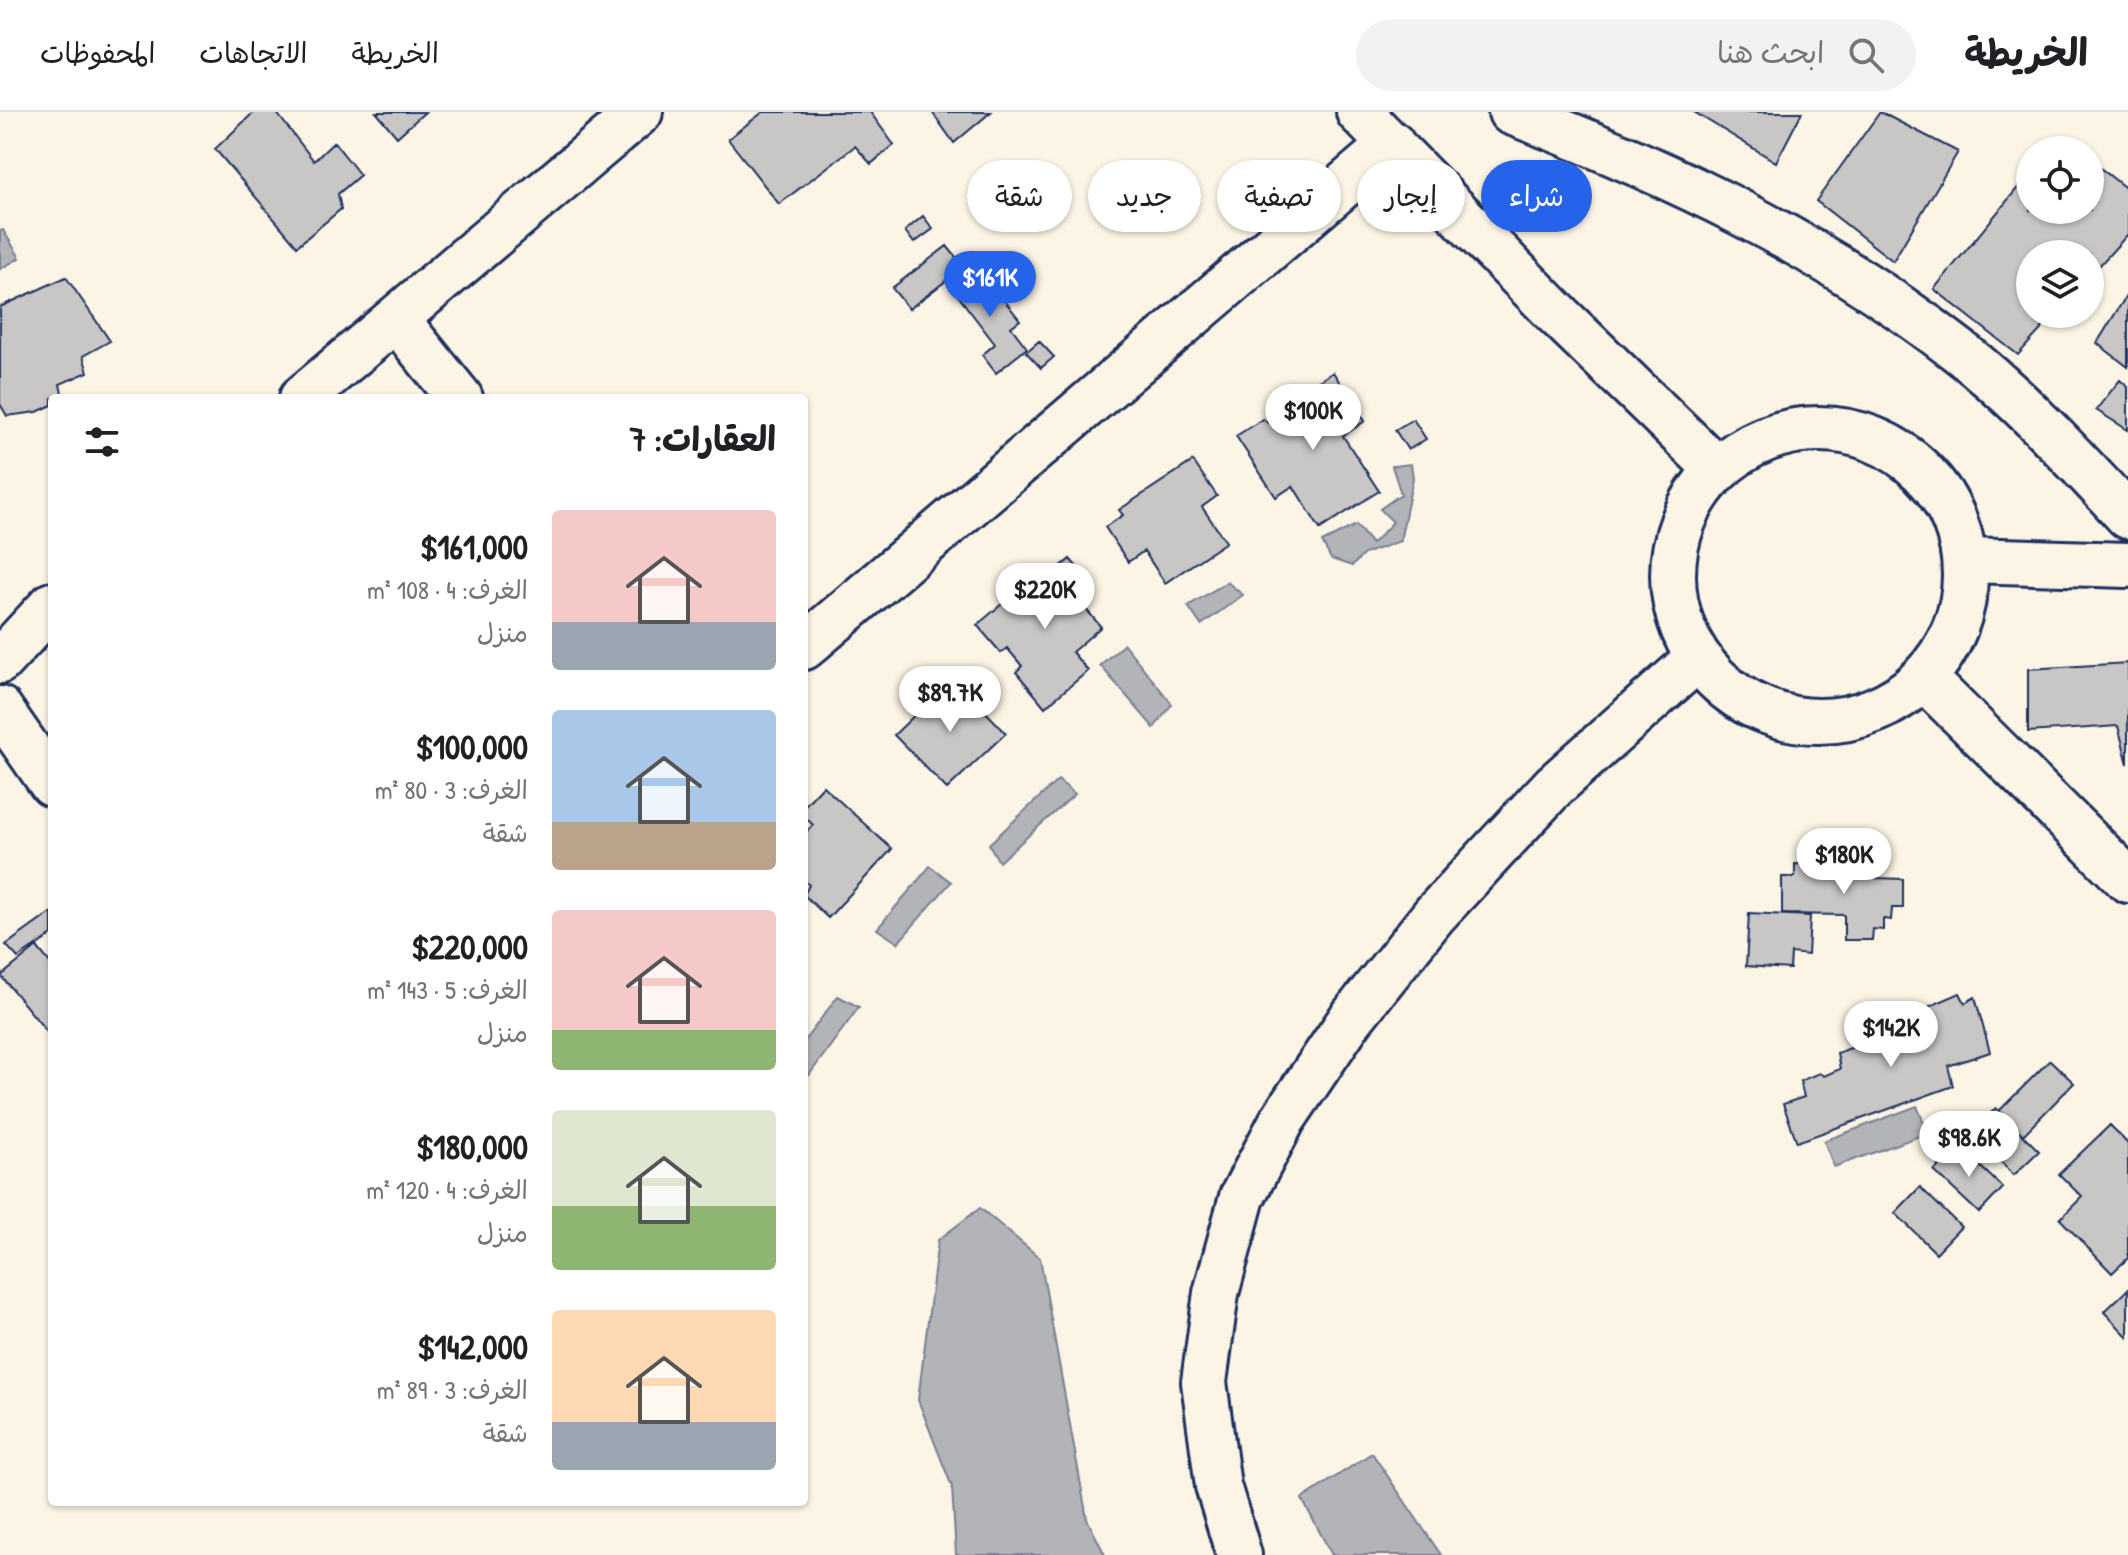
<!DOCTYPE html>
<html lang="ar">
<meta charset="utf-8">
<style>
body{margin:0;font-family:"Patrick Hand","Playpen Sans Arabic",sans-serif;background:#f2f2f2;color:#202124;direction:rtl;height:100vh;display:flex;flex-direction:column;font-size:30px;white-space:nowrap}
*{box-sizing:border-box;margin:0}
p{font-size:26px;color:#757577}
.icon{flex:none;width:44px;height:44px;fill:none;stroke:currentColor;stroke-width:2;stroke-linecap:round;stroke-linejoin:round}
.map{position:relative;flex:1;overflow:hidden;direction:ltr}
.sheet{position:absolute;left:48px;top:282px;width:760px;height:1112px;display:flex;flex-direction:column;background:#fff;border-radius:8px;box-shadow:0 2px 6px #0004;direction:rtl}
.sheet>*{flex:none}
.banner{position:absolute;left:832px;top:48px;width:760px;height:72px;direction:rtl;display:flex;gap:16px}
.tools{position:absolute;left:2016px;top:24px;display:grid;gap:16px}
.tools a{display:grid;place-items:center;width:88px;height:88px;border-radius:50%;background:#fff;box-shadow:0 2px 6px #0004;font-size:40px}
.price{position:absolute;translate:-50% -68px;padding:0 18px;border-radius:28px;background:#fff;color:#222;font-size:26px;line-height:52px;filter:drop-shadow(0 2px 4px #0008)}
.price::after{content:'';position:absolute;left:50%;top:48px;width:24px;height:18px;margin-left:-12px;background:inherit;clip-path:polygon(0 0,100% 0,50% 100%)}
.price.on{background:#2563eb;color:#fff}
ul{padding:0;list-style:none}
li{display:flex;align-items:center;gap:24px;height:200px;padding:0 32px}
li span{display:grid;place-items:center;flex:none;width:224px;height:160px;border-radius:8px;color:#555}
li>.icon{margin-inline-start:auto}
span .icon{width:96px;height:96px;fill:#fffc;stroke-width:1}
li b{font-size:34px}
h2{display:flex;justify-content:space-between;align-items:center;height:96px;padding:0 32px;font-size:34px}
.pill{padding:0 28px;border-radius:36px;background:#fff;box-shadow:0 2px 6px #0004;font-size:28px;line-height:72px}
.pill.on{background:#2563eb;color:#fff}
header{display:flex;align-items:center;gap:48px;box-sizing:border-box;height:112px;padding:0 40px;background:#fff;border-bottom:2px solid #e0e0e0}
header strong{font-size:38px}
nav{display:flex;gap:44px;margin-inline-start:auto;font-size:28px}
.search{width:560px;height:72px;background:#f2f2f2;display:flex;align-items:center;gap:20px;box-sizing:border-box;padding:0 28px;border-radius:44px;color:#757577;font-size:30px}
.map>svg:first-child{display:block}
.water{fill:#b2b4b8;stroke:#767f94;stroke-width:2}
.building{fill:#c8c7c6;stroke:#1b2f5e;stroke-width:2}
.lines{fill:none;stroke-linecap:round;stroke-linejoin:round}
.minor-casing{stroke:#1b2f5e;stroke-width:50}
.minor{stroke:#fcf5e5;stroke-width:44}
</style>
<header>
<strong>الخريطة</strong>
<div class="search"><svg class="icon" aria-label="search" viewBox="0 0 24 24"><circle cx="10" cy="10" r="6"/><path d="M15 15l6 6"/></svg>ابحث هنا</div>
<nav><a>الخريطة</a><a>الاتجاهات</a><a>المحفوظات</a></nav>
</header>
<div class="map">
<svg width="2128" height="1443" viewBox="0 0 2128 1443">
<rect width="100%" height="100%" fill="#fcf5e5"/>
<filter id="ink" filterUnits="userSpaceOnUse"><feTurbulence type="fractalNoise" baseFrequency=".0125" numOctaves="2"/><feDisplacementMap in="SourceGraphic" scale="16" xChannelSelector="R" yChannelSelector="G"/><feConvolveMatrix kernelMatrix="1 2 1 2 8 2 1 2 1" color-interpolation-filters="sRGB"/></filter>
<g filter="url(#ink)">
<path class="water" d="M 3,118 L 20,146 L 0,157 L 0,119 Z
M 1411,352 L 1413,366 L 1400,429 L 1364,442 L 1352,454 L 1331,447 L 1322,430 L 1356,413 L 1372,432 L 1393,410 L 1380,397 L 1401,382 L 1392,354 Z
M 1227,470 L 1243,483 L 1201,513 L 1188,494 Z
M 1124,532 L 1172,592 L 1154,616 L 1100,553 Z
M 1058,668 L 1075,682 L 999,750 L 989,732 Z
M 930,754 L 951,770 L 898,831 L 877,817 Z
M 838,884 L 859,895 L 804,970 L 804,929 Z
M 1917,994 L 1928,1021 L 1834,1055 L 1824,1029 Z
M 980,1096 L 1040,1146 L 1087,1407 L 1105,1443 L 956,1443 L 952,1375 L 918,1288 L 938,1128 Z
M 1372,1341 L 1441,1443 L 1332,1443 L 1302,1387 Z"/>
<path class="building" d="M 254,0 L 276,0 L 314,49 L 334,30 L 360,63 L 338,82 L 341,97 L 297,134 L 215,37 Z
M 376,0 L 425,0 L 397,25 Z
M 763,0 L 870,0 L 894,33 L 871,52 L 855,34 L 779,92 L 728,27 Z
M 932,0 L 991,0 L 954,31 Z
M 1694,0 L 1802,0 L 1776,50 Z
M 1880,0 L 1958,40 L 1893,149 L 1816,89 Z
M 2060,25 L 2077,38 L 2050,38 Z
M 2090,48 L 2128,78 L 2128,122 L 2090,164 L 2090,142 L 2030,142 L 2030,202 L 2055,202 L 2018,243 L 1934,177 L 2030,61 L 2030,98 L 2090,98 Z
M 923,104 L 933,117 L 914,131 L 905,119 Z
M 947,134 L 964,155 L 909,197 L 892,176 Z
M 964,155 L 987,185 L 996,178 L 1020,208 L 1011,215 L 1027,236 L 996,261 L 982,243 L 995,232 L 946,168 Z
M 66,165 L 110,229 L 83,244 L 88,260 L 60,272 L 63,286 L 52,286 L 52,293 L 37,300 L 7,304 L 0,292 L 0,195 Z
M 2128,181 L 2128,255 L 2097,231 Z
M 1039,229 L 1054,245 L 1041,256 L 1026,240 Z
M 1333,260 L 1365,309 L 1343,324 L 1379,379 L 1320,417 L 1293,374 L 1276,385 L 1236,324 L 1263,307 L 1268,311 L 1299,290 L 1295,284 Z
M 2120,268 L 2128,275 L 2128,318 L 2096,298 Z
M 1413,307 L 1426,327 L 1408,338 L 1395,318 Z
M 1193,349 L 1217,384 L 1202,395 L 1226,430 L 1165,471 L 1144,439 L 1128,450 L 1105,415 L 1123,403 L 1119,398 Z
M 1070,447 L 1090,470 L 1074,483 L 1101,515 L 1072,540 L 1088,559 L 1045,595 L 1016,560 L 1022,554 L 1007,536 L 1001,541 L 977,513 L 1042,458 L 1048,465 Z
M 2128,551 L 2128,652 L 2118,614 L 2028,620 L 2028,557 Z
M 953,566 L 1006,621 L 947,677 L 894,623 Z
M 823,674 L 892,737 L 828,806 L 804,783 L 809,773 L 804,768 L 804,722 L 813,713 L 804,704 L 804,694 Z
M 1848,747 L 1876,747 L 1876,766 L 1903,767 L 1903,796 L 1892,796 L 1891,808 L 1883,807 L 1883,818 L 1873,817 L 1872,828 L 1844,828 L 1844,803 L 1782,802 L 1782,765 L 1795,765 L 1795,752 L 1826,753 L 1826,765 L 1847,766 Z
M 52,800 L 52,823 L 18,846 L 6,833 Z
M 1749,801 L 1810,804 L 1808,843 L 1791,841 L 1790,857 L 1746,854 Z
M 37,835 L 52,853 L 52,926 L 1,864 Z
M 1960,881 L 1965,891 L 1975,885 L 1990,940 L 1948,954 L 1953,974 L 1797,1030 L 1783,992 L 1804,985 L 1800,969 L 1819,961 L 1824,964 L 1840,957 L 1837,941 L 1903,917 L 1903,906 Z
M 2050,948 L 2074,971 L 2023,1023 L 1999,999 Z
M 1996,996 L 2039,1039 L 2014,1063 L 1972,1020 Z
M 2110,1013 L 2128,1032 L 2128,1146 L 2112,1161 L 2060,1107 L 2082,1085 L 2059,1062 Z
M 1959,1034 L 2003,1076 L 1979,1101 L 1934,1059 Z
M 1920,1075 L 1961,1115 L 1936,1141 L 1895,1101 Z
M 2128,1177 L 2128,1225 L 2104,1200 Z"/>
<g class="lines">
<g class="minor-casing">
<path id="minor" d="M 1359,0 L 1558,203 L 1717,357
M 1511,0 C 1671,61 1823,133 1959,239 C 2020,287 2075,347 2128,404
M 397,208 L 460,286
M 302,286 L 640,0
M1673 463a146 146 0 1 1 292 0a146 146 0 1 1-292 0Z
M 1967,448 L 2128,453
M 804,535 L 1392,32
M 0,549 L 52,493
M 1924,566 L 2128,768
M 0,597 L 52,672
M 1239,1443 L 1218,1374 L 1204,1270 L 1216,1181 L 1242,1085 L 1283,1007 L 1350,908 L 1434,803 L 1554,674 L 1698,546"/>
</g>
<use href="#minor" class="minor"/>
</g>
</g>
</svg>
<div class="tools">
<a><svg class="icon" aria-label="locate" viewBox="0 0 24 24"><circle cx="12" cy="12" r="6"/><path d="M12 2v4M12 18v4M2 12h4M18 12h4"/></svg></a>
<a><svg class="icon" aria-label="layers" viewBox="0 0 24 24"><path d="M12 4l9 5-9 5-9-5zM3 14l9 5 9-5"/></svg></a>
</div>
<b class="price on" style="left:990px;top:207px">$161K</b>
<b class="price" style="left:1313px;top:340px">$100K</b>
<b class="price" style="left:1045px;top:519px">$220K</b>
<b class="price" style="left:950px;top:622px">$89.7K</b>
<b class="price" style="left:1844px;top:784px">$180K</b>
<b class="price" style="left:1891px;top:957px">$142K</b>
<b class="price" style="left:1969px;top:1067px">$98.6K</b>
<div class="banner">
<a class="pill on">شراء</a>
<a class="pill">إيجار</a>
<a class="pill">تصفية</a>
<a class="pill">جديد</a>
<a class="pill">شقة</a>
</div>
<section class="sheet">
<h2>العقارات: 7<svg class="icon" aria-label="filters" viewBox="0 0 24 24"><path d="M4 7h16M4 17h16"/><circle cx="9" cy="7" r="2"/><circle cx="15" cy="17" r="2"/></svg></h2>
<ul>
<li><span style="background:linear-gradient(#f6c9c9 70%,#9aa5b1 0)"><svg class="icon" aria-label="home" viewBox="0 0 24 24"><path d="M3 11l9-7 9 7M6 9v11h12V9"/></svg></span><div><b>$161,000</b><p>الغرف: 4 · 108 m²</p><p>منزل</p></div></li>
<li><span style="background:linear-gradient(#a9c7e8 70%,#b9a48a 0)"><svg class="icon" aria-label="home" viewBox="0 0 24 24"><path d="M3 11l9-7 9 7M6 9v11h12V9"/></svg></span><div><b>$100,000</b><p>الغرف: 3 · 80 m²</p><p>شقة</p></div></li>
<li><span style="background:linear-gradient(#f6c9c9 75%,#8fb573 0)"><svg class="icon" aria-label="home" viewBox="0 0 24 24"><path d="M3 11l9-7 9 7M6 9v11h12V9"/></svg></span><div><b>$220,000</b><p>الغرف: 5 · 143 m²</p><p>منزل</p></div></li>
<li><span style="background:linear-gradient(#dfe7d0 60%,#8fb573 0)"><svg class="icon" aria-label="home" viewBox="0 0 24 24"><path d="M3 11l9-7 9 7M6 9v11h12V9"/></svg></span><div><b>$180,000</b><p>الغرف: 4 · 120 m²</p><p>منزل</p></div></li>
<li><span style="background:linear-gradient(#ffd9b3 70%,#9aa5b1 0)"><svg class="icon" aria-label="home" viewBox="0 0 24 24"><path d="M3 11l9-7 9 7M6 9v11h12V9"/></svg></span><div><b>$142,000</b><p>الغرف: 3 · 89 m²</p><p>شقة</p></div></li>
</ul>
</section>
</div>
